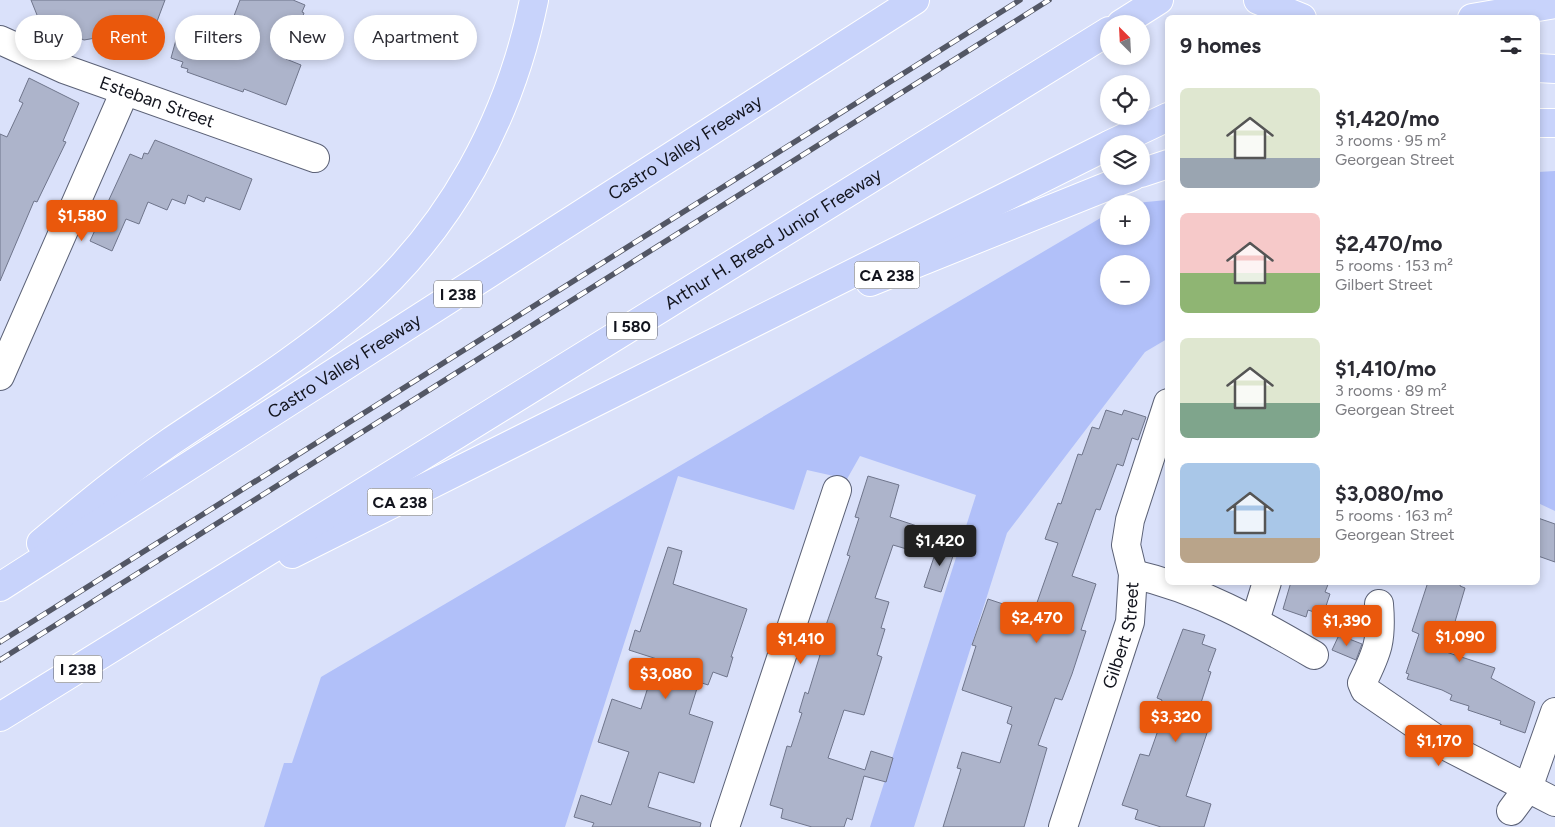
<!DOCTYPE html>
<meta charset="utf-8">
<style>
body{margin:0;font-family:Figtree,sans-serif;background:#f2f2f3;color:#2b2b33;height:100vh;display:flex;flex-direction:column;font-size:19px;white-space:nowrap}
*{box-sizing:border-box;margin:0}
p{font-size:16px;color:#7c7c81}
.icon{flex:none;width:28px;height:28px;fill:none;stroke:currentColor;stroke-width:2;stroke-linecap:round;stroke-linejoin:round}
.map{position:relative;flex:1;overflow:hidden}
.drawer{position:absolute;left:1165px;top:15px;width:375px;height:570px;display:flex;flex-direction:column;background:#fff;border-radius:8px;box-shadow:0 2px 8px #0003}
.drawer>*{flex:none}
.top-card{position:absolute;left:15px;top:15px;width:475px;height:45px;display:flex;gap:10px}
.needle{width:32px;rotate:336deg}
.controls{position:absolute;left:1100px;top:15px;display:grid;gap:10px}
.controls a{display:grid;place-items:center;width:50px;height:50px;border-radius:50%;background:#fff;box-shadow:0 2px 8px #0003;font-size:25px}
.price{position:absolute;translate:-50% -42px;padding:0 11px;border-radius:5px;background:#ea580c;color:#fff;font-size:16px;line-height:32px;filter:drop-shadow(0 1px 2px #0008)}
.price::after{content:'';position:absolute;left:50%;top:30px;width:15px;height:11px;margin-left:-8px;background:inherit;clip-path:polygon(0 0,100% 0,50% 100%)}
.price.selected{background:#222;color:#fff}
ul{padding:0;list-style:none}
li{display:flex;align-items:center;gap:15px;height:125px;padding:0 15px}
li span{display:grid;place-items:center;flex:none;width:140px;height:100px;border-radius:8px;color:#555}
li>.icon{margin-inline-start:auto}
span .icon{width:60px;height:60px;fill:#fffc;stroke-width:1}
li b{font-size:21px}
h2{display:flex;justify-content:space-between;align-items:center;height:60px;padding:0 15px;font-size:21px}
.pill{padding:0 18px;border-radius:22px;background:#fff;box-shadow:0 2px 8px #0003;font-size:18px;line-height:45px}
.pill.selected{background:#ea580c;color:#fff}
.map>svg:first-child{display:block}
.green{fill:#b1c0f9;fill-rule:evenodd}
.building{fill:#adb4cb;stroke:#6f758b}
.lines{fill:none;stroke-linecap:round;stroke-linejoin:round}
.minor-casing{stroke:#5b6176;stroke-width:30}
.highway-casing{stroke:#fff;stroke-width:30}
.minor{stroke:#fff;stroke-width:28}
.highway{stroke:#c8d3fb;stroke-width:28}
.rail-casing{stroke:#535765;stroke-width:5.5}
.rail{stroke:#fff;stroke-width:4;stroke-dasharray:11;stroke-linecap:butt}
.labels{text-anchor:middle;stroke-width:4;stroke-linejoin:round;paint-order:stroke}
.shield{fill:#fff;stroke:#595a61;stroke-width:1}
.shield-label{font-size:16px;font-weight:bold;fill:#12141d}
.street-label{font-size:18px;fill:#12141d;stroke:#fff}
</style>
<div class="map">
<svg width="1555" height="827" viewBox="0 0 1555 827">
<rect width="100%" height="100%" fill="#dae1fa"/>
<path class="green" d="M 1555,171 L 1555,511 L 1538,503 L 1538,172 Z
M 1167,200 L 1167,339 L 1145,352 L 1007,533 L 914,827 L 870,827 L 976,495 L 860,456 L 847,479 L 807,470 L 794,510 L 678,476 L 565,827 L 264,827 L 284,763 L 292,763 L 321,677 L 1109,213 L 1109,236 L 1141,236 L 1141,204 L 1125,204 ZM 1109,264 L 1141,264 L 1141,296 L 1109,296 Z"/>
<path class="building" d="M 31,0 L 165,0 L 156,24 L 141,31 L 133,51 L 115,44 L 119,34 L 84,40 L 68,33 L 69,30 L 39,20 Z
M 240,0 L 293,0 L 305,5 L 302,12 L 304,13 L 286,59 L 301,65 L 286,105 L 244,89 L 243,92 L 187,72 L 188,69 L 181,67 L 183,62 L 171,58 L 179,29 L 223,45 Z
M 29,78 L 79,103 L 63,141 L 66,142 L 37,202 L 34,201 L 0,281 L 0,134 L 7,137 L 23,103 L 19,101 Z
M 155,140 L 252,179 L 240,210 L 206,197 L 204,202 L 188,195 L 185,204 L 172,199 L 167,210 L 148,202 L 139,224 L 126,219 L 112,251 L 90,241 L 130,154 L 142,159 L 144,153 L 148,154 Z
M 1106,410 L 1122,415 L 1124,410 L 1146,417 L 1138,440 L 1132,438 L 1123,466 L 1117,464 L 1100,510 L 1096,509 L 1072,576 L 1096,584 L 1081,630 L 1086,631 L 1072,674 L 1062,700 L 1055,698 L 1038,745 L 1047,748 L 1024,827 L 943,827 L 961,769 L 957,768 L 962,752 L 1000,763 L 1012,725 L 1007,723 L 1012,707 L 962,690 L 976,646 L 972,645 L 988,599 L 1033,614 L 1058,543 L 1045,539 L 1058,503 L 1061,504 L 1078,454 L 1082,455 L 1092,427 L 1099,429 Z
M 868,476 L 899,485 L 890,517 L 941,534 L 934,557 L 893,545 L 875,598 L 889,602 L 881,628 L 885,629 L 877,655 L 882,657 L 864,715 L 844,710 L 828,758 L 865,770 L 871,751 L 893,758 L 886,782 L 864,776 L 852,820 L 847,818 L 844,827 L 812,827 L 781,818 L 783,809 L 770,805 L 787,746 L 791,747 L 802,713 L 799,712 L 805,692 L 808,694 L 820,655 L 816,654 L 850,556 L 847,555 L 859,518 L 855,517 Z
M 1538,518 L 1555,524 L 1555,562 L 1538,556 Z
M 939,542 L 956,547 L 941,592 L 924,587 Z
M 668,547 L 682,551 L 673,584 L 747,609 L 731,657 L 733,657 L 727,677 L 713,672 L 708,685 L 699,682 L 689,714 L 713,722 L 694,783 L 659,772 L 648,807 L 701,823 L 700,827 L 592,827 L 594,823 L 574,817 L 581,795 L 611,805 L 629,752 L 598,742 L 612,699 L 641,709 L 657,659 L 629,650 L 635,630 L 640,632 Z
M 1291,582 L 1329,582 L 1325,592 L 1330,594 L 1323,615 L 1308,610 L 1306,617 L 1283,609 Z
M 1428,582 L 1461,582 L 1460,586 L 1465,588 L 1446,652 L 1495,668 L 1491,678 L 1535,702 L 1525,733 L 1500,724 L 1501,721 L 1468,710 L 1469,706 L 1450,700 L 1452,695 L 1442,690 L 1407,679 L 1409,674 L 1406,673 L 1419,634 L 1412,631 Z
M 1183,629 L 1205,635 L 1202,644 L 1216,649 L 1208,671 L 1211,672 L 1198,712 L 1210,715 L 1206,725 L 1208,730 L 1186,796 L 1211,804 L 1204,827 L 1161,827 L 1135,819 L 1138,810 L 1122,805 L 1140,754 L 1149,756 L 1162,719 L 1163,713 L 1158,711 L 1162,700 L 1157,698 Z
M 1339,635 L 1362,644 L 1356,660 L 1332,650 Z"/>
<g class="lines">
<g class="minor-casing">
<g id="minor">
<path id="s1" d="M 0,40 L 64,69 L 315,158"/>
<path d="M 0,376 L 125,91"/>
<path d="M 1133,574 C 1199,589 1256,621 1314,655"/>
<path d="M 1379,604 C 1382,640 1378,651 1362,683 L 1365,690 L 1448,747 L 1555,802"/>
<path d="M 1255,621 L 1267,582"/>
<path d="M 1511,811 L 1528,788 L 1555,712"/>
<path d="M 725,827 L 837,490"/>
<path id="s2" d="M 1063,827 L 1130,622 L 1133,574 L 1126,545 L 1130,520 L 1168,403"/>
</g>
</g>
<g class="highway-casing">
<g id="highway">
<path d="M 1258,0 L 1302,18"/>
<path d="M 1472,18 L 1555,4"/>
<path d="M 1121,24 L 1159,0"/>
<path d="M 1538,68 L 1555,69"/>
<path d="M 1538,123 L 1555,123"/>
<path d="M 1111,144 L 1168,117"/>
<path d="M 1141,173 L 1168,164"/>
<path d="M 870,282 L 1133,176"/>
<path d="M 41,543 C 83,508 125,473 170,442 C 234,399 300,358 359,308 C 451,229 510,118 534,0"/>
<path d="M 292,554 L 1109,145"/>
<path id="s3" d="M 0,587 L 915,0"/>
<path id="s4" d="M 0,717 L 1109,31"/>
</g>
</g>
<use href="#minor" class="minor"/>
<use href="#highway" class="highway"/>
<g class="rail-casing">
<path id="rail" d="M 0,642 L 1020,0
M 0,660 L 1049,0"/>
</g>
<use href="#rail" class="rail"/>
</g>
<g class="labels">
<g class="shield">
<rect x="854.5" y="261.5" width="65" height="27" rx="4"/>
<rect x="434" y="280.5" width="48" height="27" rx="4"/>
<rect x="607" y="312.5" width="50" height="27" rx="4"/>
<rect x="367.5" y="488.5" width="65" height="27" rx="4"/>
<rect x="54" y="655.5" width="48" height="27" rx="4"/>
</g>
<g class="shield-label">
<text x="887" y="281">CA 238</text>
<text x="458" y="300">I 238</text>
<text x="632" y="332">I 580</text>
<text x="400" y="508">CA 238</text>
<text x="78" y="675">I 238</text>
</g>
<g class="street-label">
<text dy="6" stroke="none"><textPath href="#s1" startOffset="169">Esteban Street</textPath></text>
<text dy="6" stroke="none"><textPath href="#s3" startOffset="814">Castro Valley Freeway</textPath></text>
<text dy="6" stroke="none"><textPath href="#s4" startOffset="909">Arthur H. Breed Junior Freeway</textPath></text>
<text dy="6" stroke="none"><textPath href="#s3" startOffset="409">Castro Valley Freeway</textPath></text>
<text dy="6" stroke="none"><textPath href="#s2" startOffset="201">Gilbert Street</textPath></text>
</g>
</g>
</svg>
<div class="controls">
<a><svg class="needle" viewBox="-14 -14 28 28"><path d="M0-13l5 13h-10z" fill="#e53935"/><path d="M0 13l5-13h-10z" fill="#7c7c81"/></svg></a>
<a><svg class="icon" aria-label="locate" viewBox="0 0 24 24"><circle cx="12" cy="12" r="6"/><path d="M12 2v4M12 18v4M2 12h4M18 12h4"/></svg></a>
<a><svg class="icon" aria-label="layers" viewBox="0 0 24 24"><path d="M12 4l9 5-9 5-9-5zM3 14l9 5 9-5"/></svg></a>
<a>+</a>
<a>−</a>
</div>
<b class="price" style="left:82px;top:242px">$1,580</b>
<b class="price selected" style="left:940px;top:567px">$1,420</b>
<b class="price" style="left:1037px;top:644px">$2,470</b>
<b class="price" style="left:1347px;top:647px">$1,390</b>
<b class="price" style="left:1460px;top:663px">$1,090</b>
<b class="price" style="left:801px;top:665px">$1,410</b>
<b class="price" style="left:666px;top:700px">$3,080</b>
<b class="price" style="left:1176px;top:743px">$3,320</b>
<b class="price" style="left:1439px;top:767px">$1,170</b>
<div class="top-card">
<a class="pill">Buy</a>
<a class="pill selected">Rent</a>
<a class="pill">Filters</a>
<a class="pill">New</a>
<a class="pill">Apartment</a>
</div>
<section class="drawer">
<h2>9 homes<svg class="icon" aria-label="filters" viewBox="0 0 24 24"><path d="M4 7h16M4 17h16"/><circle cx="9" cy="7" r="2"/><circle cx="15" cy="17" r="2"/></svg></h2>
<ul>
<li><span style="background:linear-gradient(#dfe7d0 70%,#9aa5b1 0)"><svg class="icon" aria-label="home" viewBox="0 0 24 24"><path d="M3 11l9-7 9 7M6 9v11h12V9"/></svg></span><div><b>$1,420/mo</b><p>3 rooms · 95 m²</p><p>Georgean Street</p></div></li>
<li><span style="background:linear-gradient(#f6c9c9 60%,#8fb573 0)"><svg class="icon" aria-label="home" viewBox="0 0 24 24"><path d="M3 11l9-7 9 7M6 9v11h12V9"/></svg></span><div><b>$2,470/mo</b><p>5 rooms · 153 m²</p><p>Gilbert Street</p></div></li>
<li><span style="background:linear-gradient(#dfe7d0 65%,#7fa58c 0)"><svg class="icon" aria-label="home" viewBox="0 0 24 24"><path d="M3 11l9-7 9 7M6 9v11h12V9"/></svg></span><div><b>$1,410/mo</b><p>3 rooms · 89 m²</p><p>Georgean Street</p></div></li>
<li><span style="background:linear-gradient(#a9c7e8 75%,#b9a48a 0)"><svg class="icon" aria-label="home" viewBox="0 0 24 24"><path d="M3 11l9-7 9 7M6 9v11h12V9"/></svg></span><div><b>$3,080/mo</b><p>5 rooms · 163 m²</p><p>Georgean Street</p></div></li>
</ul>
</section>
</div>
